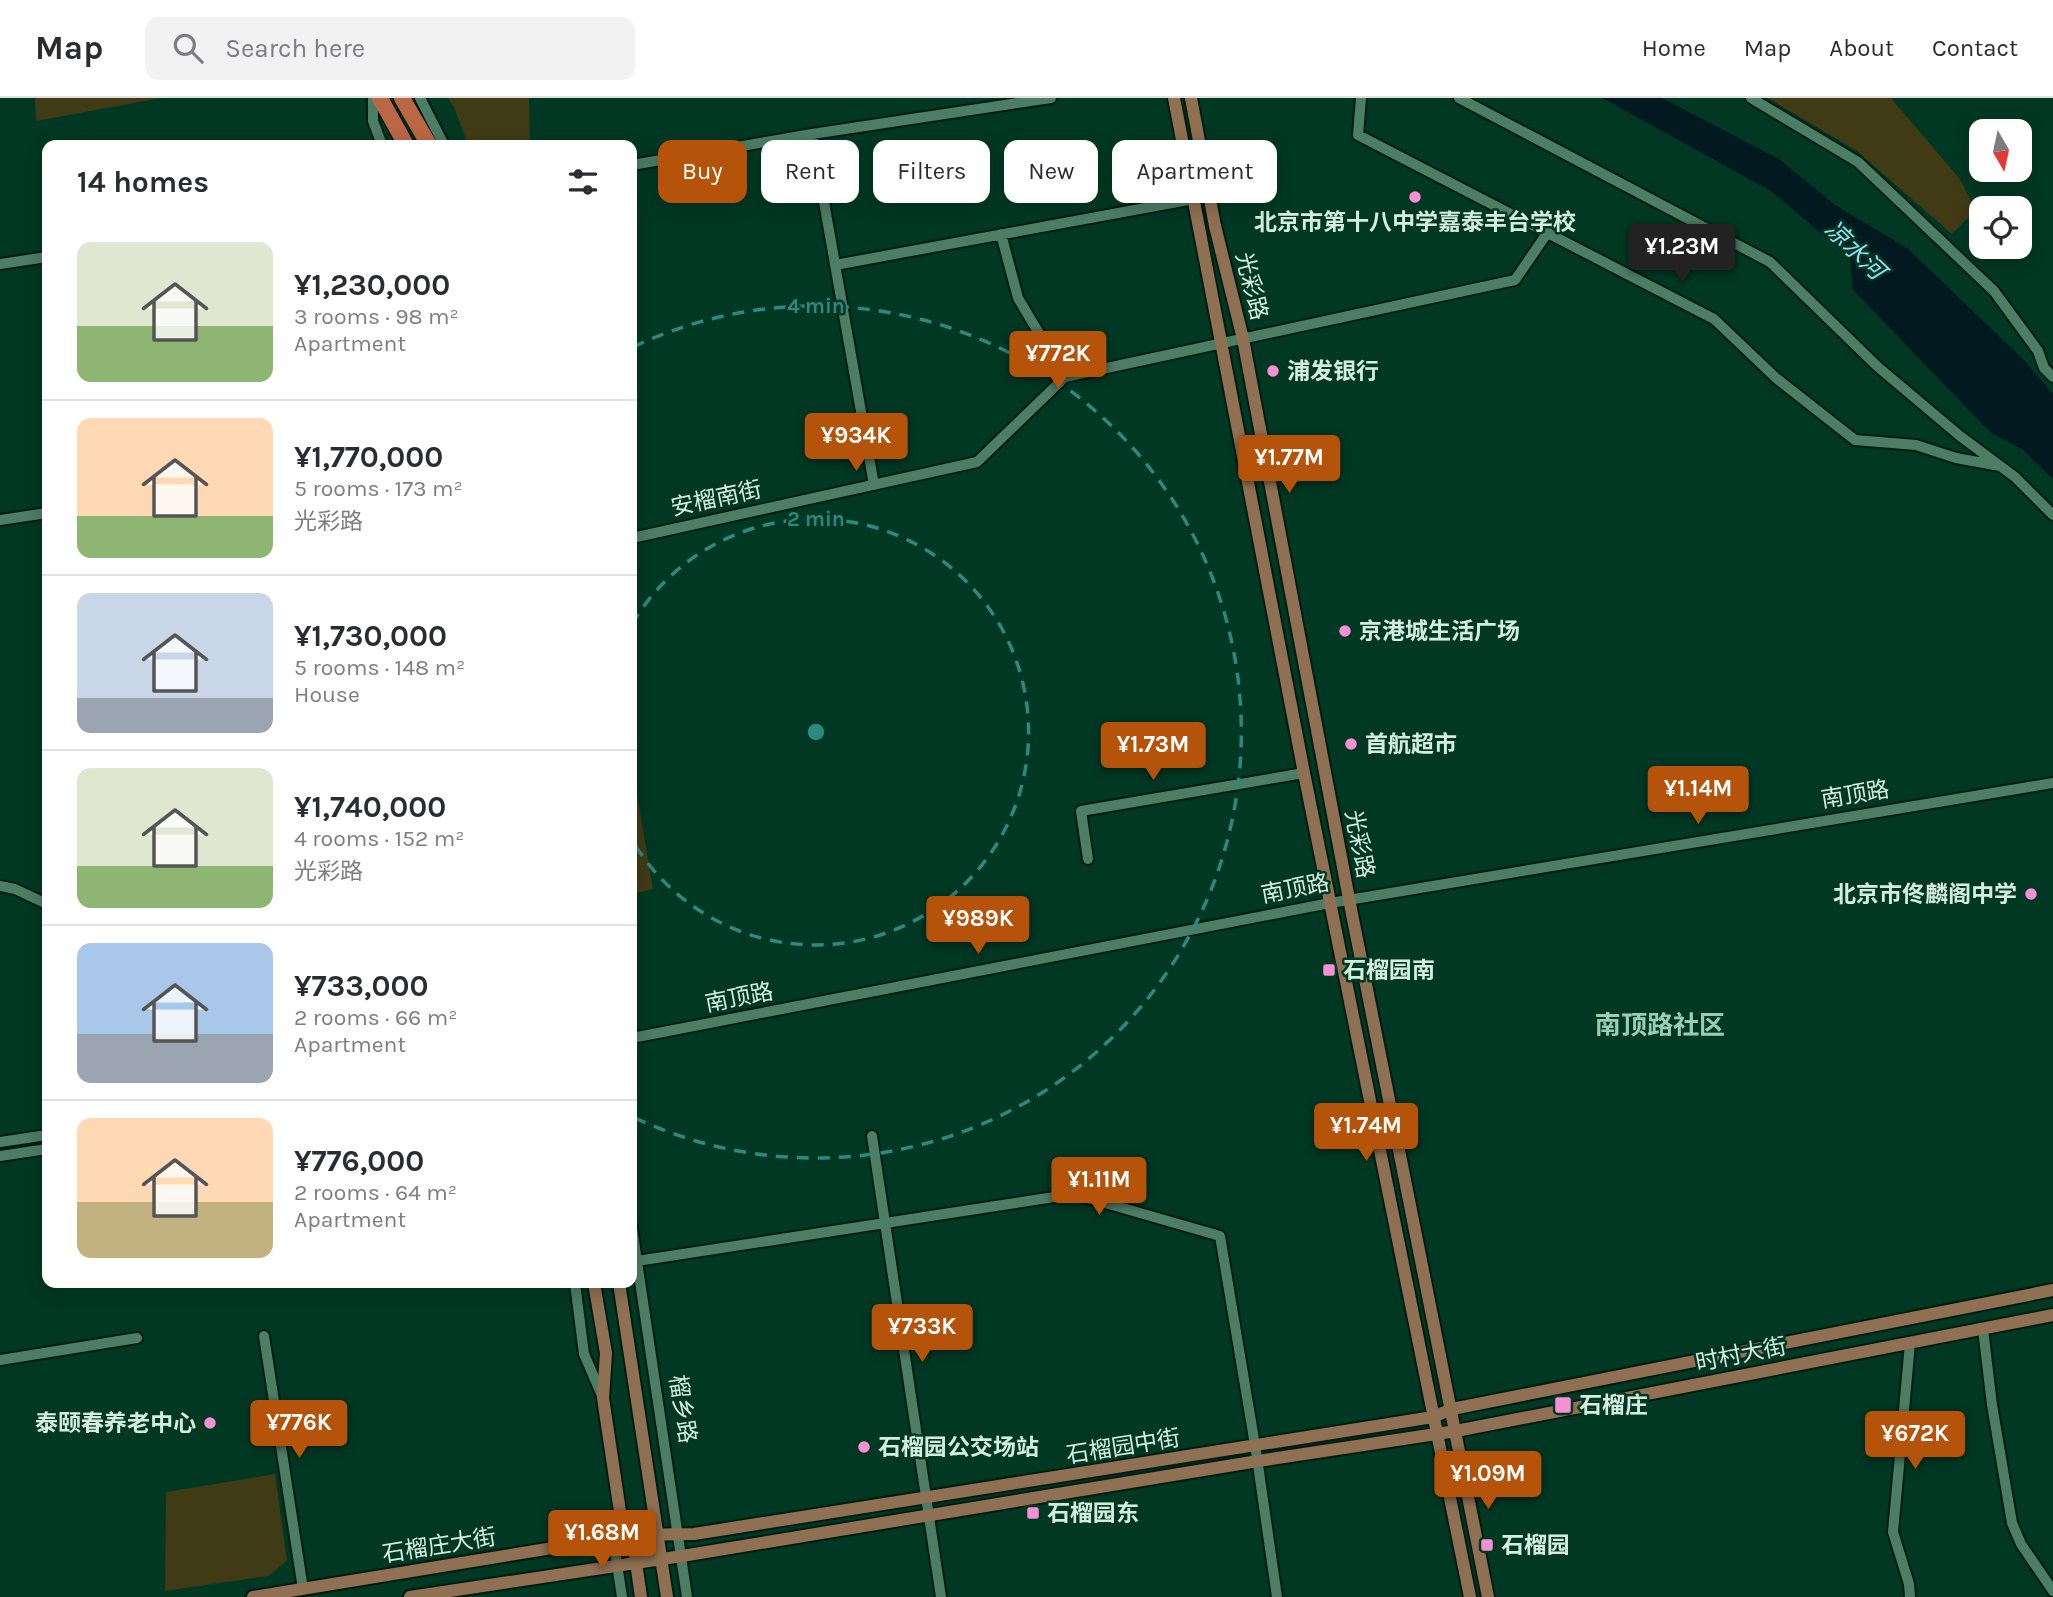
<!DOCTYPE html>
<meta charset="utf-8">
<style>
body{margin:0;font-family:Karla,"Noto Sans SC",sans-serif;background:#f2f2f3;color:#2b2b33;height:100vh;display:flex;flex-direction:column;font-size:26px;white-space:nowrap}
*{box-sizing:border-box;margin:0}
p{font-size:23px;color:#7c7c81}
.icon{flex:none;width:38px;height:38px;fill:none;stroke:currentColor;stroke-width:2;stroke-linecap:round;stroke-linejoin:round}
.map{position:relative;flex:1;overflow:hidden}
.sheet{position:absolute;left:42px;top:42px;width:595px;height:1148px;display:flex;flex-direction:column;background:#fff;border-radius:14px;box-shadow:0 4px 18px #0003}
.sheet>*{flex:none}
.guide{position:absolute;left:658px;top:42px;width:665px;height:63px;display:flex;gap:14px}
.needle{width:46px;rotate:171deg}
.controls{position:absolute;left:1969px;top:21px;display:grid;gap:14px}
.controls a{display:grid;place-items:center;width:63px;height:63px;border-radius:14px;background:#fff;box-shadow:0 4px 18px #0003;font-size:35px}
.price{position:absolute;translate:-50% -60px;padding:0 16px;border-radius:7px;background:#b45309;color:#fff;font-size:23px;line-height:46px;filter:drop-shadow(0 2px 4px #0008)}
.price::after{content:'';position:absolute;left:50%;top:42px;width:21px;height:16px;margin-left:-10px;background:inherit;clip-path:polygon(0 0,100% 0,50% 100%)}
.price.active{background:#222;color:#fff}
ul{padding:0;list-style:none}
li{display:flex;align-items:center;gap:21px;height:175px;padding:0 35px}
li+li{border-top:2px solid #e1e1e2}
li span{display:grid;place-items:center;flex:none;width:196px;height:140px;border-radius:14px;color:#555}
li>.icon{margin-inline-start:auto}
span .icon{width:84px;height:84px;fill:#fffc;stroke-width:1}
li b{font-size:30px}
h2{display:flex;justify-content:space-between;align-items:center;height:84px;padding:0 35px;font-size:30px}
.tag{padding:0 24px;border-radius:14px;background:#fff;box-shadow:0 4px 18px #0003;font-size:24px;line-height:63px}
.tag.active{background:#b45309;color:#fff}
header{display:flex;align-items:center;gap:42px;box-sizing:border-box;height:98px;padding:0 35px;background:#fff;border-bottom:2px solid #e1e1e2}
header strong{font-size:33px}
nav{display:flex;gap:38px;margin-inline-start:auto;font-size:24px}
.search{width:490px;height:63px;background:#f2f2f3;display:flex;align-items:center;gap:18px;box-sizing:border-box;padding:0 24px;border-radius:14px;color:#7c7c81;font-size:26px}
.map>svg:first-child{display:block}
.green{fill:#403b15}
.water{fill:#031920}
.lines{fill:none;stroke-linecap:round;stroke-linejoin:round}
.minor-casing{stroke:#031c11;stroke-width:14}
.major-casing{stroke:#031c11;stroke-width:16}
.highway-casing{stroke:#031c11;stroke-width:19}
.minor{stroke:#4c7d65;stroke-width:10}
.major{stroke:#8f7052;stroke-width:12}
.highway{stroke:#bb6746;stroke-width:16}
.ring{fill:none;stroke:#2d887f;stroke-width:3.5;stroke-dasharray:12 9}
.poi-dot{fill:#f591d2;stroke:#013824;stroke-width:2.5}
.labels{text-anchor:middle;stroke-width:5;stroke-linejoin:round;paint-order:stroke}
.poi-label{font-size:23px;font-weight:bold;fill:#d4eddf;stroke:#013824;text-anchor:start}
.street-label{font-size:23px;fill:#d4eddf;stroke:#013824}
.water-label{font-size:24px;font-style:italic;fill:#9addf5;stroke:#013824}
.quarter-label{font-size:26px;font-weight:bold;fill:#9aceb3;stroke:#013824}
.centre{fill:#2d887f;stroke:#013824;stroke-width:3.5}
.ring-label{font-size:21px;text-anchor:middle;font-weight:bold;fill:#2d887f;stroke:#013824;stroke-width:5;stroke-linejoin:round;paint-order:stroke}
</style>
<header>
<strong>Map</strong>
<div class="search"><svg class="icon" aria-label="search" viewBox="0 0 24 24"><circle cx="10" cy="10" r="6"/><path d="M15 15l6 6"/></svg>Search here</div>
<nav><a>Home</a><a>Map</a><a>About</a><a>Contact</a></nav>
</header>
<div class="map">
<svg width="2053" height="1499" viewBox="0 0 2053 1499">
<rect width="100%" height="100%" fill="#013824"/>
<path class="green" d="M 35,0 L 161,0 L 36,23 Z
M 448,0 L 529,0 L 530,47 L 468,47 L 454,9 Z
M 1768,0 L 1891,0 L 1959,80 L 1976,112 L 1952,136 L 1857,53 Z
M 632,666 L 653,791 L 632,796 Z
M 275,1376 L 287,1463 L 268,1478 L 165,1493 L 166,1394 Z"/>
<path class="water" d="M 1602,0 L 1662,0 L 1779,61 L 1835,107 L 1907,150 L 2023,261 L 2053,296 L 2053,381 L 2022,351 L 1991,335 L 1853,192 L 1850,160 L 1771,93 Z"/>
<g class="lines">
<g class="minor-casing">
<path id="minor" d="M 373,0 L 373,23 L 382,47
M 420,0 L 444,47
M 1361,0 L 1358,37 L 1714,221 L 1776,280 L 1855,342 L 1916,347 L 1956,360 L 2000,368
M 1459,0 L 1770,164 L 1878,269 L 1960,338 L 2015,379 L 2053,417
M 1751,0 L 1858,64 L 1994,193 L 2038,253 L 2044,270 L 2053,279
M 812,36 L 874,387
M 632,67 L 812,36 L 1051,0
M 1001,136 L 1018,200 L 1065,279 L 1515,182 L 1548,134
M 0,166 L 47,159
M 835,167 L 1194,101
M 0,422 L 47,415
M 632,440 L 977,364 L 1065,279
M 1088,761 L 1081,713 L 1304,675
M 0,788 L 15,791 L 47,806
M 632,940 L 1330,805 L 2053,685
M 872,1038 L 941,1499
M 0,1044 L 47,1037
M 0,1058 L 47,1051
M 632,1130 L 687,1499
M 637,1163 L 1074,1096 L 1220,1138 L 1256,1353 L 1277,1499
M 575,1185 L 584,1256 L 603,1300
M 1983,1231 L 1992,1307 L 2012,1425 L 2021,1446 L 2053,1493
M 264,1238 L 303,1491
M 0,1262 L 137,1240
M 613,1440 L 622,1499
M 1910,1499 L 1909,1486 L 1893,1434 L 1910,1245"/>
</g>
<g class="major-casing">
<path id="major" d="M 1174,0 L 1304,675 L 1470,1499
M 1191,0 L 1215,128 L 1243,241 L 1349,801 L 1488,1499
M 594,1185 L 606,1255 L 603,1300 L 621,1420 L 632,1437 L 641,1499
M 619,1185 L 667,1499
M 253,1499 L 632,1437 L 694,1436 L 1433,1319 L 1452,1311 L 2053,1192
M 410,1499 L 682,1458 L 1258,1363 L 1456,1333 L 2053,1217"/>
</g>
<g class="highway-casing">
<path id="highway" d="M 380,0 L 406,47
M 402,0 L 429,47"/>
</g>
<use href="#minor" class="minor"/>
<use href="#major" class="major"/>
<use href="#highway" class="highway"/>
</g>
<g class="ring">
<path d="M632 526A213 213 0 1 1 632 742"/>
<path d="M633 249A426 426 0 1 1 633 1019"/>
</g>
<g class="poi-dot">
<circle cx="1415" cy="99" r="7"/>
<circle cx="1273" cy="273" r="7"/>
<circle cx="1345" cy="533" r="7"/>
<circle cx="1351" cy="646" r="7"/>
<circle cx="2031" cy="796" r="7"/>
<rect x="1322" y="865" width="14" height="14" rx="3.5"/>
<rect x="1554" y="1298" width="18" height="18" rx="3.5"/>
<circle cx="210" cy="1325" r="7"/>
<circle cx="864" cy="1349" r="7"/>
<rect x="1026" y="1408" width="14" height="14" rx="3.5"/>
<rect x="1480" y="1440" width="14" height="14" rx="3.5"/>
</g>
<g class="labels">
<g class="poi-label">
<text x="1415" y="132" text-anchor="middle">北京市第十八中学嘉泰丰台学校</text>
<text x="1287" y="281">浦发银行</text>
<text x="1359" y="541">京港城生活广场</text>
<text x="1365" y="654">首航超市</text>
<text x="2017" y="804" text-anchor="end">北京市佟麟阁中学</text>
<text x="1343" y="880">石榴园南</text>
<text x="1579" y="1315">石榴庄</text>
<text x="196" y="1333" text-anchor="end">泰颐春养老中心</text>
<text x="878" y="1357">石榴园公交场站</text>
<text x="1047" y="1423">石榴园东</text>
<text x="1501" y="1455">石榴园</text>
</g>
<g class="street-label">
<text transform="translate(1252 188) rotate(76)" y="8">光彩路</text>
<text transform="translate(716 400) rotate(-12)" y="8">安榴南街</text>
<text transform="translate(1855 696) rotate(-9)" y="8">南顶路</text>
<text transform="translate(1360 746) rotate(79)" y="8">光彩路</text>
<text transform="translate(1295 790) rotate(-11)" y="8">南顶路</text>
<text transform="translate(739 899) rotate(-11)" y="8">南顶路</text>
<text transform="translate(1741 1256) rotate(-11)" y="8">时村大街</text>
<text transform="translate(683 1311) rotate(81)" y="8">榴乡路</text>
<text transform="translate(1123 1348) rotate(-9)" y="8">石榴园中街</text>
<text transform="translate(439 1447) rotate(-9)" y="8">石榴庄大街</text>
</g>
<g class="water-label">
<text transform="translate(1855 152) rotate(44)" y="8">凉水河</text>
</g>
<g class="quarter-label">
<text x="1660" y="936">南顶路社区</text>
</g>
</g>
<circle cx="816" cy="634" r="10" class="centre"/>
<g class="ring-label">
<text x="816" y="215">4 min</text>
<text x="816" y="428">2 min</text>
</g>
</svg>
<div class="controls">
<a><svg class="needle" viewBox="-14 -14 28 28"><path d="M0-13l5 13h-10z" fill="#e53935"/><path d="M0 13l5-13h-10z" fill="#7c7c81"/></svg></a>
<a><svg class="icon" aria-label="locate" viewBox="0 0 24 24"><circle cx="12" cy="12" r="6"/><path d="M12 2v4M12 18v4M2 12h4M18 12h4"/></svg></a>
</div>
<b class="price active" style="left:1682px;top:186px">¥1.23M</b>
<b class="price" style="left:1058px;top:293px">¥772K</b>
<b class="price" style="left:856px;top:375px">¥934K</b>
<b class="price" style="left:1289px;top:397px">¥1.77M</b>
<b class="price" style="left:1153px;top:684px">¥1.73M</b>
<b class="price" style="left:1698px;top:728px">¥1.14M</b>
<b class="price" style="left:978px;top:858px">¥989K</b>
<b class="price" style="left:1366px;top:1065px">¥1.74M</b>
<b class="price" style="left:1099px;top:1119px">¥1.11M</b>
<b class="price" style="left:922px;top:1266px">¥733K</b>
<b class="price" style="left:299px;top:1362px">¥776K</b>
<b class="price" style="left:1915px;top:1373px">¥672K</b>
<b class="price" style="left:1488px;top:1413px">¥1.09M</b>
<b class="price" style="left:602px;top:1472px">¥1.68M</b>
<div class="guide">
<a class="tag active">Buy</a>
<a class="tag">Rent</a>
<a class="tag">Filters</a>
<a class="tag">New</a>
<a class="tag">Apartment</a>
</div>
<section class="sheet">
<h2>14 homes<svg class="icon" aria-label="filters" viewBox="0 0 24 24"><path d="M4 7h16M4 17h16"/><circle cx="9" cy="7" r="2"/><circle cx="15" cy="17" r="2"/></svg></h2>
<ul>
<li><span style="background:linear-gradient(#dfe7d0 60%,#8fb573 0)"><svg class="icon" aria-label="home" viewBox="0 0 24 24"><path d="M3 11l9-7 9 7M6 9v11h12V9"/></svg></span><div><b>¥1,230,000</b><p>3 rooms · 98 m²</p><p>Apartment</p></div></li>
<li><span style="background:linear-gradient(#ffd9b3 70%,#8fb573 0)"><svg class="icon" aria-label="home" viewBox="0 0 24 24"><path d="M3 11l9-7 9 7M6 9v11h12V9"/></svg></span><div><b>¥1,770,000</b><p>5 rooms · 173 m²</p><p>光彩路</p></div></li>
<li><span style="background:linear-gradient(#c9d6e8 75%,#9aa5b1 0)"><svg class="icon" aria-label="home" viewBox="0 0 24 24"><path d="M3 11l9-7 9 7M6 9v11h12V9"/></svg></span><div><b>¥1,730,000</b><p>5 rooms · 148 m²</p><p>House</p></div></li>
<li><span style="background:linear-gradient(#dfe7d0 70%,#8fb573 0)"><svg class="icon" aria-label="home" viewBox="0 0 24 24"><path d="M3 11l9-7 9 7M6 9v11h12V9"/></svg></span><div><b>¥1,740,000</b><p>4 rooms · 152 m²</p><p>光彩路</p></div></li>
<li><span style="background:linear-gradient(#a9c7e8 65%,#9aa5b1 0)"><svg class="icon" aria-label="home" viewBox="0 0 24 24"><path d="M3 11l9-7 9 7M6 9v11h12V9"/></svg></span><div><b>¥733,000</b><p>2 rooms · 66 m²</p><p>Apartment</p></div></li>
<li><span style="background:linear-gradient(#ffd9b3 60%,#c2b280 0)"><svg class="icon" aria-label="home" viewBox="0 0 24 24"><path d="M3 11l9-7 9 7M6 9v11h12V9"/></svg></span><div><b>¥776,000</b><p>2 rooms · 64 m²</p><p>Apartment</p></div></li>
</ul>
</section>
</div>
